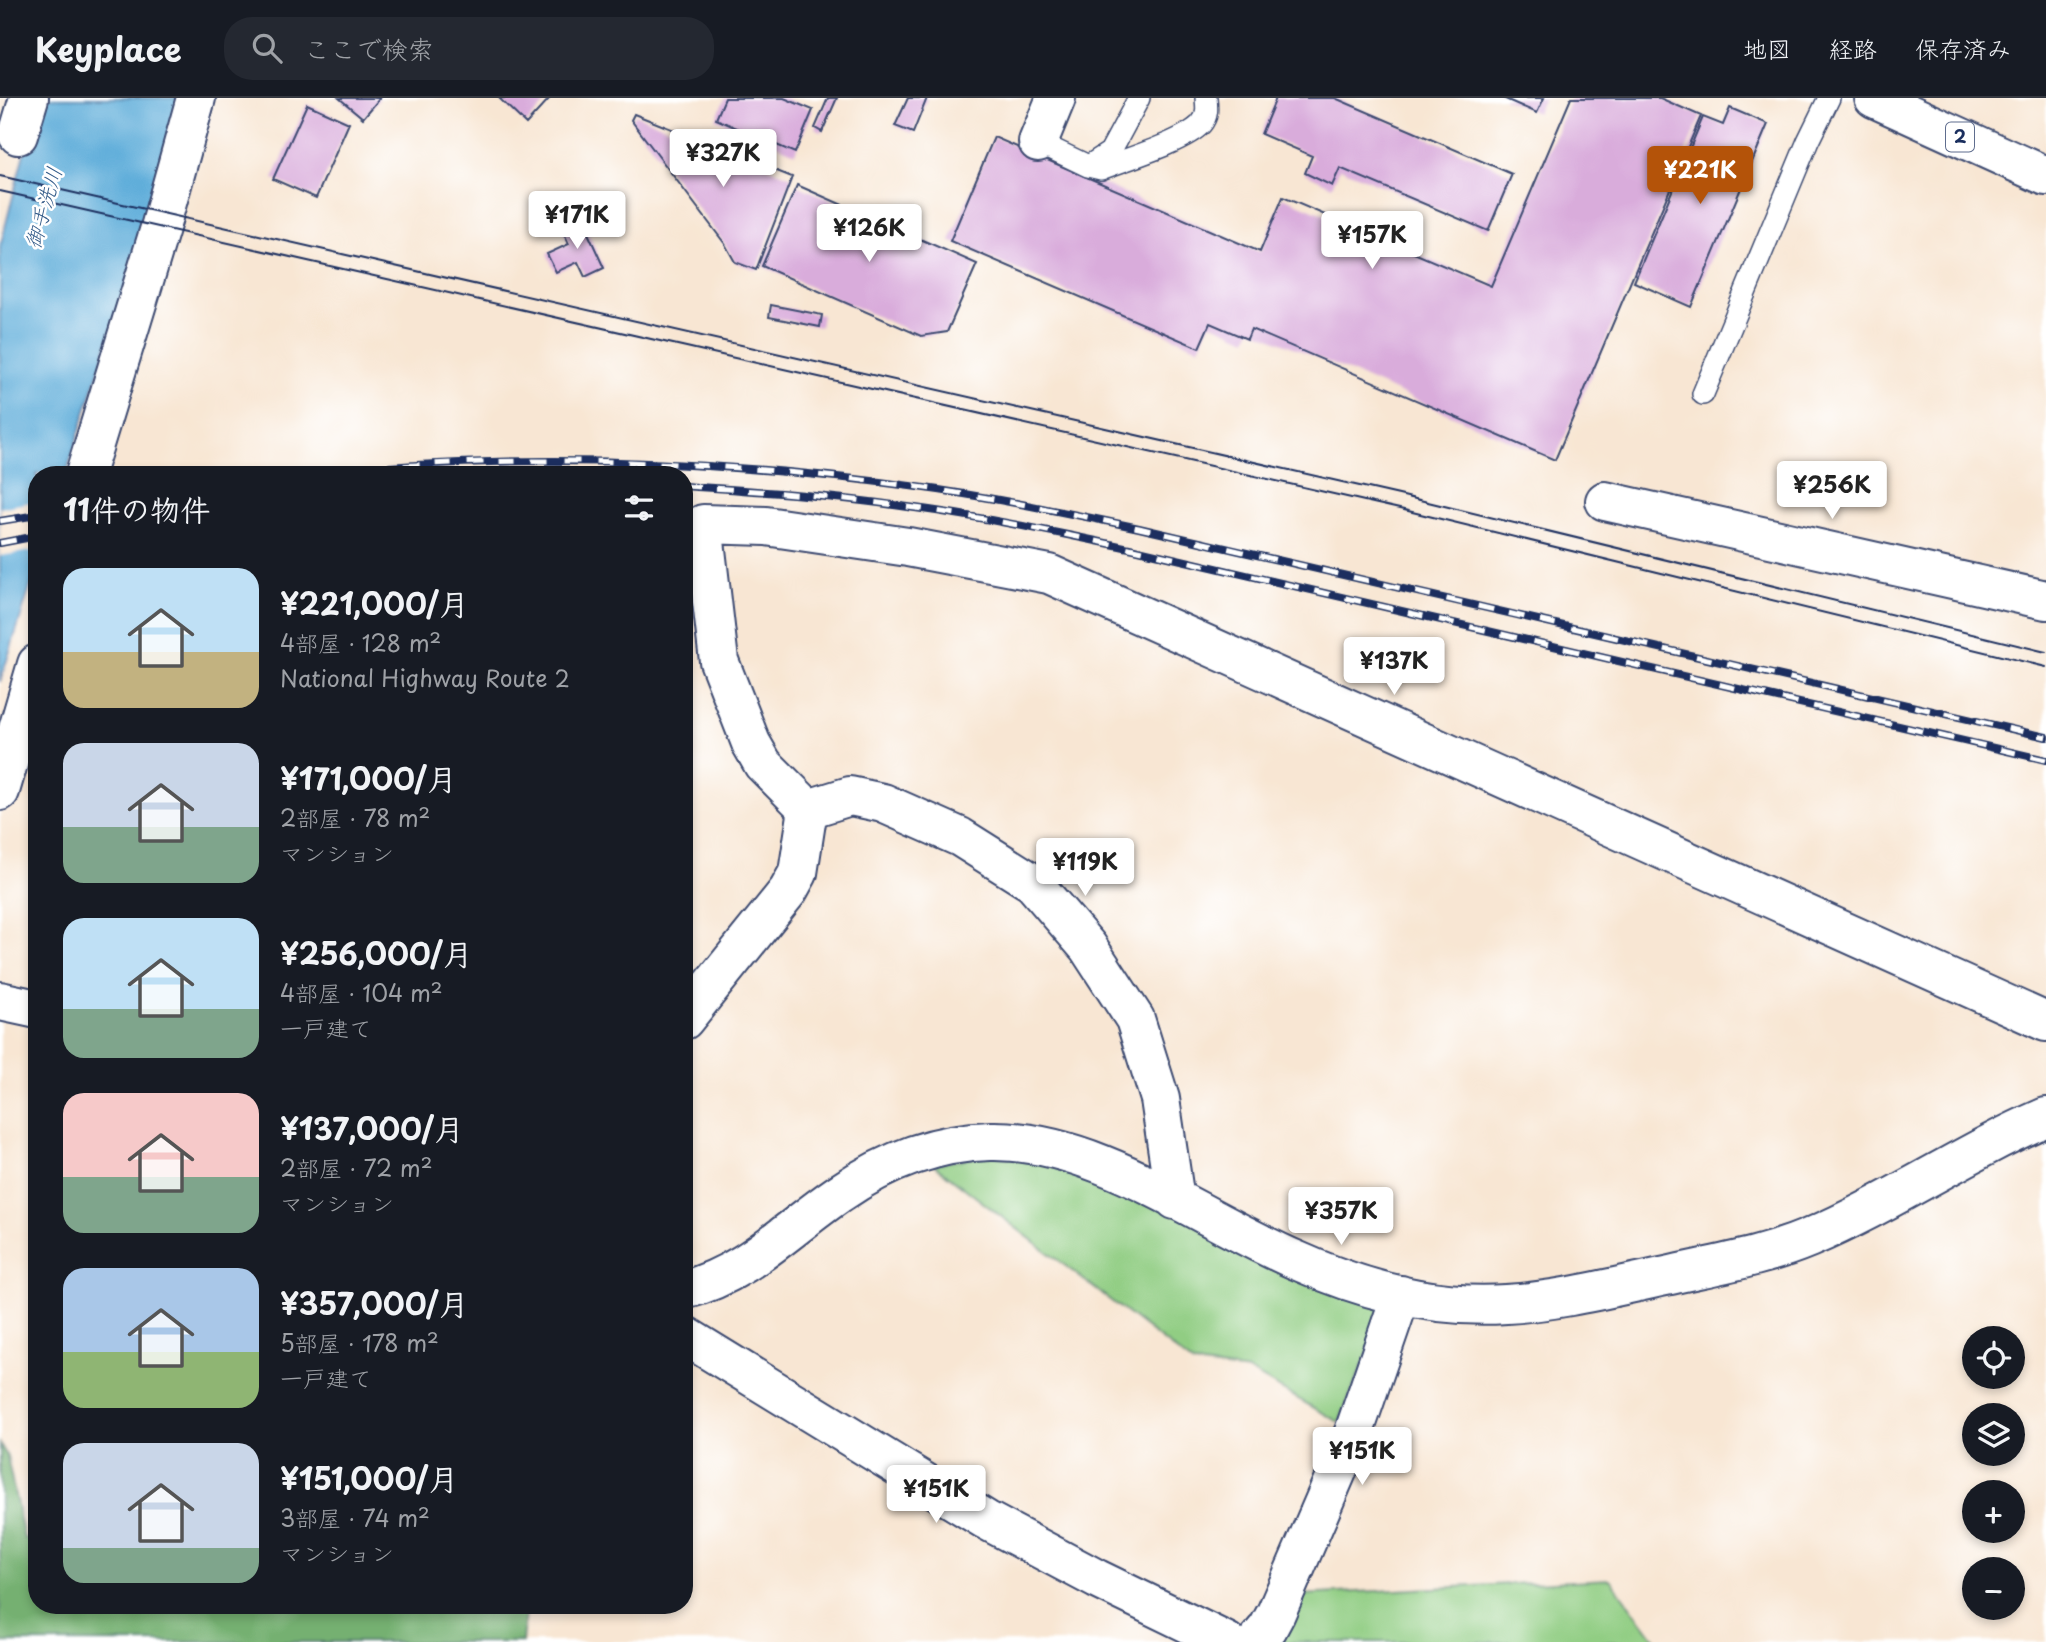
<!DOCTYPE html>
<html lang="ja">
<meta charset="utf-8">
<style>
body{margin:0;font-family:"Playpen Sans","Klee One",sans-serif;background:#242831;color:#f1f3f6;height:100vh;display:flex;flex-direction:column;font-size:26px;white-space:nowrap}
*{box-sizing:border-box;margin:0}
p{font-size:23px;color:#9ea1a6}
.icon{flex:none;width:38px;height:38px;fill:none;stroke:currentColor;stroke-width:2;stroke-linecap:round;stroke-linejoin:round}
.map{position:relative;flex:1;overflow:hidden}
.sheet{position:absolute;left:28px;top:368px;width:665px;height:1148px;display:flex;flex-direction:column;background:#171b24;border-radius:28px;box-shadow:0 4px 10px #0003}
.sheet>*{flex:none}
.fabs{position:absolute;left:1962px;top:1228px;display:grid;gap:14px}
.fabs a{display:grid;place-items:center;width:63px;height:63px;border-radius:50%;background:#171b24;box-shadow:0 4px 10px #0003;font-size:35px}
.price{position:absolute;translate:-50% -60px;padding:0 16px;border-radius:7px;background:#fff;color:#222;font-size:23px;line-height:46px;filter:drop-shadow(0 2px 4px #0008)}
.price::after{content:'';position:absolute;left:50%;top:42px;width:21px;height:16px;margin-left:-10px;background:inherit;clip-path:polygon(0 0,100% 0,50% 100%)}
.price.active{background:#b45309;color:#fff}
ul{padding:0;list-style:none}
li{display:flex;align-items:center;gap:21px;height:175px;padding:0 35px}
li span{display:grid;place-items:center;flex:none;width:196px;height:140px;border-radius:21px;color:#555}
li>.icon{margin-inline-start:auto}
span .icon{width:84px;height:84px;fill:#fffc;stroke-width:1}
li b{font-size:30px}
h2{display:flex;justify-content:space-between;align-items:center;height:84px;padding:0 35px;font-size:30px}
header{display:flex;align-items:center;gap:42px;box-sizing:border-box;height:98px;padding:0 35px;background:#171b24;border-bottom:2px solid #363941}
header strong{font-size:33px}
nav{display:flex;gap:38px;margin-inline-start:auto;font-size:24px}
.search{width:490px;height:63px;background:#242831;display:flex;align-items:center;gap:18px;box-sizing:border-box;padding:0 24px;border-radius:28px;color:#9ea1a6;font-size:26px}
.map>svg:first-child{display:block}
.green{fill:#91cd83;stroke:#567e70;stroke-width:2}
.forest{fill:#74b071;stroke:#487068;stroke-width:2}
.water{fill:#60aeda;stroke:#3e6e9c;stroke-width:2}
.pier{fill:#f8e6d3}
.building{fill:#d9acdb}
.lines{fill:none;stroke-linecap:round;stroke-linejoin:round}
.lane-casing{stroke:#3c4a70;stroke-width:24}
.street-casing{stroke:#3c4a70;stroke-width:42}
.highway-casing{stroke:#3c4a70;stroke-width:42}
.lane{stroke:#fff;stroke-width:21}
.street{stroke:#fff;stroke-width:38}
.highway{stroke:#fff;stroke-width:38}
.tram{stroke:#1b2f5e;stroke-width:2}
.rail-casing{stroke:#1b2f5e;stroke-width:8}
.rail{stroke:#fff;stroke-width:5;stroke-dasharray:16;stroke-linecap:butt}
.labels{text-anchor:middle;stroke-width:5;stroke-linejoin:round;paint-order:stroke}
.shield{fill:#fff;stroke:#5f6d8e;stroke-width:2}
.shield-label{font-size:18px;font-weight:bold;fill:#1b2f5e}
.water-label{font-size:21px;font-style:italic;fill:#335b89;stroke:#fff}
</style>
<header>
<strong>Keyplace</strong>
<div class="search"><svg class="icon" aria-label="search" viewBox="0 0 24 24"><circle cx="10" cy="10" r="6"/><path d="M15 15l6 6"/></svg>ここで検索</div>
<nav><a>地図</a><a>経路</a><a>保存済み</a></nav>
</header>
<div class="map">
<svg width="2046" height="1544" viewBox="0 0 2046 1544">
<rect width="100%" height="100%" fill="#fff"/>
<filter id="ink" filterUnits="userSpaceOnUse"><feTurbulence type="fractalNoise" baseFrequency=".0143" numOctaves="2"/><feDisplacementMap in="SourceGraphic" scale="14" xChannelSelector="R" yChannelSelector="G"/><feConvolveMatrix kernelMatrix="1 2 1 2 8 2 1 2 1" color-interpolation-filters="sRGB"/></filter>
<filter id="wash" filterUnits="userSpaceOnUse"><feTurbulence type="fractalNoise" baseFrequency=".00686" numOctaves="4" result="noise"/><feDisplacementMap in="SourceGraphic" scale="28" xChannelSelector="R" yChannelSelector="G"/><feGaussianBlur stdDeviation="1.57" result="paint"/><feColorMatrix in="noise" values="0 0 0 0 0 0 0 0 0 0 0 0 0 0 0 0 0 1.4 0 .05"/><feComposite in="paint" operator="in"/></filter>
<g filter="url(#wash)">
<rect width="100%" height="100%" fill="#f8e6d3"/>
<path class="green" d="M 992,1057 L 1069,1068 L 1387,1209 L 1339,1324 L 1249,1273 L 1193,1266 L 933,1066 Z
M 1610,1481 L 1657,1544 L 1271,1544 L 1300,1497 Z"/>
<path class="forest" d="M 0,1346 L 7,1358 L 24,1440 L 37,1444 L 37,1507 L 526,1507 L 522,1544 L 0,1544 Z"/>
<path class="water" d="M 41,0 L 185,0 L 66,376 L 37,376 L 37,468 L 0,584 L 0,149 L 24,55 Z"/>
<path class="pier" d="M 37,403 L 37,452 L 0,458 L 0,410 Z"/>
<g id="blocks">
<path class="building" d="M 339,0 L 380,0 L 363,20 Z
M 499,0 L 550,0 L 526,26 Z
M 725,0 L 784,0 L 813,12 L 795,55 L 716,21 Z
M 828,0 L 837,0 L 822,34 L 815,30 Z
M 908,0 L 927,0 L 913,35 L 895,28 Z
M 1276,0 L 1335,0 L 1512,76 L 1488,133 L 1340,70 L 1332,88 L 1305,75 L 1312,58 L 1261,36 Z
M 1503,0 L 1544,0 L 1537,15 Z
M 1571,0 L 1660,0 L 1701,18 L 1555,362 L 1251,231 L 1247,241 L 1210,225 L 1199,250 L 950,143 L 994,39 L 1260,154 L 1283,99 L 1491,188 Z
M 307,6 L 349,25 L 316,100 L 273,81 Z
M 1730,10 L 1768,26 L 1691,209 L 1634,184 L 1703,19 L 1723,27 Z
M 634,16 L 792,79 L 756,172 L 735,164 L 725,146 L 631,22 Z
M 797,87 L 977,166 L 947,234 L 921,238 L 762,168 Z
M 582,122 L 604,170 L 585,179 L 578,164 L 556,174 L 547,156 L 569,146 L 562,131 Z
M 771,207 L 822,217 L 820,229 L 769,219 Z"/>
</g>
</g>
<g filter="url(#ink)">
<use href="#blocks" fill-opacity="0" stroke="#3c4a70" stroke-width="2"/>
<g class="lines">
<g class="lane-casing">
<path id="lane" d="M 1038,44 L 1088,68 L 1101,71 C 1126,61 1184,44 1201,26 C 1208,18 1207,10 1206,0
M 1090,67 L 1110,54 L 1139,0
M 1703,296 L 1808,43 L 1829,0"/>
</g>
<g class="street-casing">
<path id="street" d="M 18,37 L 29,0
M 1038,44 L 1056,0
M 85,376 L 160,130 L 196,0
M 1605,403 L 2046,502
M 0,693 L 37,566
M 808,711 L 850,698 L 883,705 L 960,739 L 1033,785 L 1088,849 L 1135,921 L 1160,1001 L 1175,1102
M 0,903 L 37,911
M 684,922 L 788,793 L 798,775 L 808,711 L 763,666 L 751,645 L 719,563 L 703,426 L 766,428 L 908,449 L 1049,476 L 2046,924
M 684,1192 C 747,1176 788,1130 840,1095 C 885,1064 936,1044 991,1043 C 1097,1041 1203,1123 1298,1163 C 1363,1192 1434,1211 1506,1206 C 1560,1203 1613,1189 1666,1178 C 1714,1167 1764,1159 1809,1140 C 1891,1105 1965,1054 2046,1019
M 684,1237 L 986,1422 L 1097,1481 L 1227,1544
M 1256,1544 L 1268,1530 L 1276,1515 L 1354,1334 L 1401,1197"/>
</g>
<g class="highway-casing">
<path id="highway" d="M 1874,0 L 2046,78"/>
</g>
<use href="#lane" class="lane"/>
<use href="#street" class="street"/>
<use href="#highway" class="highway"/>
<path class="tram" d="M 0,78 L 1399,397 L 2046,554
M 0,93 L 1404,412 L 2046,569"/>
<g class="rail-casing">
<path id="rail" d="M 308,376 C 508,354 711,361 910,388 C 987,398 1063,414 1139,430 L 2046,639
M 684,388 C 759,393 834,398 908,409 C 984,419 1059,435 1134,451 L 2046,662
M 0,423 L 37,417
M 0,445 L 37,438"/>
</g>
<use href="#rail" class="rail"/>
</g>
</g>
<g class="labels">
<rect class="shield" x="1946" y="24.5" width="28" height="29" rx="5"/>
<g class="shield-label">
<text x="1960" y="45">2</text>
</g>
<g class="water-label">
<text transform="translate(44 110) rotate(-74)" y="7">御手洗川</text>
</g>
</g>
</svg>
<div class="fabs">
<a><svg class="icon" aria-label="locate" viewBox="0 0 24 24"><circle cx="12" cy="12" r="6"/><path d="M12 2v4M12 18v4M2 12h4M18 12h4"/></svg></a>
<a><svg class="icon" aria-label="layers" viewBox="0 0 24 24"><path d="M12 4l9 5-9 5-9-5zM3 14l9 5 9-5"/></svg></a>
<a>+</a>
<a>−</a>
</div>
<b class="price" style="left:723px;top:91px">¥327K</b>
<b class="price active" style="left:1700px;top:108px">¥221K</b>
<b class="price" style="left:577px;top:153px">¥171K</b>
<b class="price" style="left:869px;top:166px">¥126K</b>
<b class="price" style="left:1372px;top:173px">¥157K</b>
<b class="price" style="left:1832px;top:423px">¥256K</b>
<b class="price" style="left:1394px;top:599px">¥137K</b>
<b class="price" style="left:1085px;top:800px">¥119K</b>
<b class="price" style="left:1341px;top:1149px">¥357K</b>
<b class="price" style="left:1362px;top:1389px">¥151K</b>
<b class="price" style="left:936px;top:1427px">¥151K</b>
<section class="sheet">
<h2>11件の物件<svg class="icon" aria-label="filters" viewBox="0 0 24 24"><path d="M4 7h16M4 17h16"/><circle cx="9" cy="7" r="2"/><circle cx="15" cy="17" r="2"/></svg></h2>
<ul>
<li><span style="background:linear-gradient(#bfe0f5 60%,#c2b280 0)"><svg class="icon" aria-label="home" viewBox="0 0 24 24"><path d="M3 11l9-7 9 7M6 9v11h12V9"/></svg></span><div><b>¥221,000/月</b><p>4部屋 · 128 m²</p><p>National Highway Route 2</p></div></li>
<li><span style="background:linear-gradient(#c9d6e8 60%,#7fa58c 0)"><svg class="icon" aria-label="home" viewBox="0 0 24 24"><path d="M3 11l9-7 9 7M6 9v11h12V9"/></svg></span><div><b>¥171,000/月</b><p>2部屋 · 78 m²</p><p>マンション</p></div></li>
<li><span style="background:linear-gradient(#bfe0f5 65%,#7fa58c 0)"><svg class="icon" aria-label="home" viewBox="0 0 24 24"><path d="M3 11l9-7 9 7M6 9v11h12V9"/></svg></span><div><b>¥256,000/月</b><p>4部屋 · 104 m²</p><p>一戸建て</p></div></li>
<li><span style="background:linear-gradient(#f6c9c9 60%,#7fa58c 0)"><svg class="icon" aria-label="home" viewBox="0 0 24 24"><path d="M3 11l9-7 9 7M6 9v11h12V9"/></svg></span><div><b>¥137,000/月</b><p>2部屋 · 72 m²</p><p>マンション</p></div></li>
<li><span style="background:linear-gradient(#a9c7e8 60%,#8fb573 0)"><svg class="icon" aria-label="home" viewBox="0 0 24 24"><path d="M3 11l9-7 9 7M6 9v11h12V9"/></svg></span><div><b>¥357,000/月</b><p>5部屋 · 178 m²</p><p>一戸建て</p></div></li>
<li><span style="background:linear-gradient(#c9d6e8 75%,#7fa58c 0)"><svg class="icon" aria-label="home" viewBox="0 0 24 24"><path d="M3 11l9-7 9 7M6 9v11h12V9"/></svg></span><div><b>¥151,000/月</b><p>3部屋 · 74 m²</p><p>マンション</p></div></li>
</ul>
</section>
</div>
